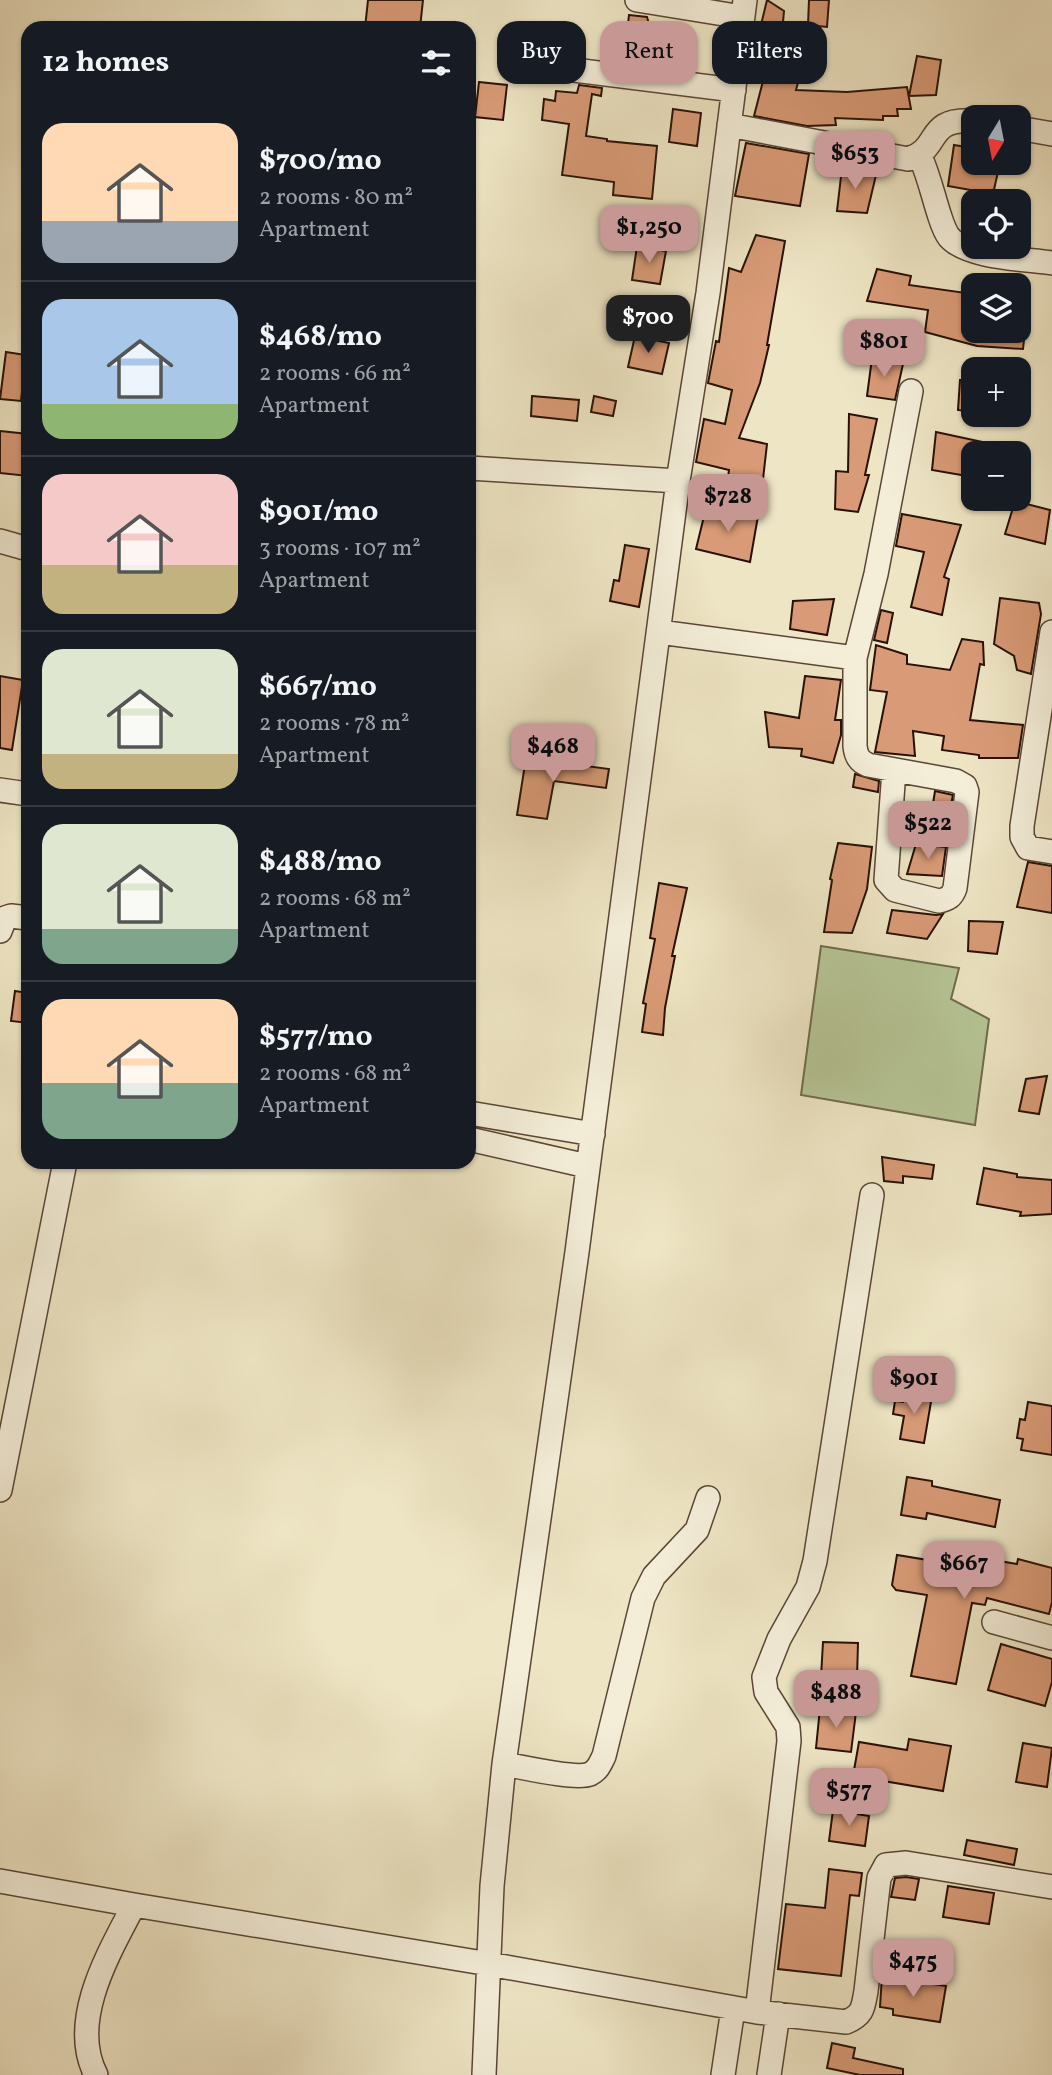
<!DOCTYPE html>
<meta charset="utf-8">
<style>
body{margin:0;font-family:Vollkorn,serif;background:#242831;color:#f1f3f6;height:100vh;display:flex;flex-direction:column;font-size:26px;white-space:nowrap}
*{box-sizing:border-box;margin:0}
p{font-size:23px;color:#9ea1a6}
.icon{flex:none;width:38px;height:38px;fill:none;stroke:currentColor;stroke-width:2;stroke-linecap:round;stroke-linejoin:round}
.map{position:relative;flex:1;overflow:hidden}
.panel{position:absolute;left:21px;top:21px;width:455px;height:1148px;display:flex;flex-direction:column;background:#171b24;border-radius:21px;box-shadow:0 2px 5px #0004}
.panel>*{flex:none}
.top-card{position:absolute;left:497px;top:21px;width:450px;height:63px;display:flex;gap:14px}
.needle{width:46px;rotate:190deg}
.tools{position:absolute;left:961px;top:105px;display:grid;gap:14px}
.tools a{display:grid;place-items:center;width:70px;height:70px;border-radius:14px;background:#171b24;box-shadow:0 2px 5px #0004;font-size:35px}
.price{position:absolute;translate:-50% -60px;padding:0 16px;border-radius:14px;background:#c59692;color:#111;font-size:23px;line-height:46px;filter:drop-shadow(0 2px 4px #0008)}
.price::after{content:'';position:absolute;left:50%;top:42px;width:21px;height:16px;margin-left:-10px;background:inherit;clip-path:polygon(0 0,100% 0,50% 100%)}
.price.active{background:#222;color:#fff}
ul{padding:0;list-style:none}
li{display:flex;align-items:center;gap:21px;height:175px;padding:0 21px}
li+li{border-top:2px solid #363941}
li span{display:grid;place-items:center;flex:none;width:196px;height:140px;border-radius:21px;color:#555}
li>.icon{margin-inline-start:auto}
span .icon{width:84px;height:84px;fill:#fffc;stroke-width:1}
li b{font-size:30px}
h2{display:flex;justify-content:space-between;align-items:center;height:84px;padding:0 21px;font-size:30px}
.chip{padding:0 24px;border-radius:21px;background:#171b24;box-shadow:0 2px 5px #0004;font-size:24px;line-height:63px}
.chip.active{background:#c59692;color:#111}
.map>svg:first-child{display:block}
.green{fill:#b6c596;stroke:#706b4e;stroke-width:2}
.building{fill:#d99b77;stroke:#291107;stroke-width:2}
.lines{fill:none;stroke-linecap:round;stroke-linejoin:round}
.minor-casing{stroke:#5a4636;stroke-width:26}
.minor{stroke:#f4eed9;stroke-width:23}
</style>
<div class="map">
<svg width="1052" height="2075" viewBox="0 0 1052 2075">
<rect width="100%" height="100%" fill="#eee5c4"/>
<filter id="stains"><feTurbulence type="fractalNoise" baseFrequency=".00286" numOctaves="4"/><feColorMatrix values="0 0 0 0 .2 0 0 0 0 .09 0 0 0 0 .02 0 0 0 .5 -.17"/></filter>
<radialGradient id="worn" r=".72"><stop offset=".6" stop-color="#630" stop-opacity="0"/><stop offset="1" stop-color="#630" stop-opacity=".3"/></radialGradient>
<path class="green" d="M 821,946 L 959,968 L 951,999 L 989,1019 L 975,1125 L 801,1095 Z"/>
<path class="building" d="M 368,0 L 423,0 L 420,28 L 365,28 Z
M 767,0 L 784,11 L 782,33 L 760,29 Z
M 809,0 L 829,0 L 827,27 L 808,25 Z
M 629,15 L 647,17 L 649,24 L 659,25 L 658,30 L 666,31 L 664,55 L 635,52 L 635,47 L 628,47 L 629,41 L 623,40 L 624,24 L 628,24 Z
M 772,46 L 806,53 L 796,90 L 847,92 L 907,87 L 911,109 L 897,109 L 898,116 L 883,116 L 883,120 L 835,118 L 836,125 L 807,126 L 754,116 Z
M 917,56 L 941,60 L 936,95 L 909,96 Z
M 479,82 L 507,85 L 503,120 L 475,117 Z
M 579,85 L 602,88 L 601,96 L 592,94 L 586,136 L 607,139 L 607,141 L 657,146 L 652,199 L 613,195 L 614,182 L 562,175 L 569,124 L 542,120 L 544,99 L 555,101 L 556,91 L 577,93 Z
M 673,109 L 701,113 L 697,146 L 669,142 Z
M 746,143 L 809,154 L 800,206 L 735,196 Z
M 954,145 L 973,148 L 973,163 L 1000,163 L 993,194 L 948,186 Z
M 842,168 L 876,175 L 867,213 L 837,211 Z
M 756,235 L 785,241 L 767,345 L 769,345 L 760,383 L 739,438 L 767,444 L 762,488 L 727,485 L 729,470 L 696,462 L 704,419 L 725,424 L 732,390 L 708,383 L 716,341 L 719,342 L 729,268 L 741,272 Z
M 637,246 L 666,251 L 660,284 L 632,280 Z
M 877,269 L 911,276 L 909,285 L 973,294 L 968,331 L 1025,331 L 1023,349 L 977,346 L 925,332 L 928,310 L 867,301 Z
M 635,336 L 669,343 L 662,374 L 628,367 Z
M 6,352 L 26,355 L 21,401 L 0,399 Z
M 872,358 L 903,364 L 895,400 L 867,396 Z
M 960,380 L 973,380 L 973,412 L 958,410 Z
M 532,396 L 579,400 L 577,421 L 531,416 Z
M 594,396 L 616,401 L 613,416 L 591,412 Z
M 849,414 L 877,419 L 865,475 L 869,475 L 858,512 L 835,509 L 836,471 L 848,472 Z
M 0,431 L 28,434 L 28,476 L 0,473 Z
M 936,432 L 1006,447 L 1006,453 L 973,453 L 973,477 L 932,470 Z
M 1015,501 L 1050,510 L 1045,544 L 1005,534 Z
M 706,508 L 758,516 L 750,562 L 696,549 Z
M 902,514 L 961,525 L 944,577 L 949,579 L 942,615 L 911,607 L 924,552 L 896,546 Z
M 625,545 L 649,549 L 639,607 L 610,601 L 614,580 L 619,581 Z
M 1000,598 L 1039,603 L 1041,614 L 1031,674 L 1017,670 L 1014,656 L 994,644 Z
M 834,599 L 827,635 L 790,629 L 793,601 Z
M 881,610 L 893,613 L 887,643 L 874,640 Z
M 962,639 L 983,642 L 984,665 L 980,664 L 970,720 L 1023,725 L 1018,758 L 979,758 L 979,755 L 942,750 L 944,736 L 913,731 L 915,756 L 875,752 L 887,692 L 870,690 L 876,645 L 907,655 L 907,664 L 950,670 Z
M 0,676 L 23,680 L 12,750 L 0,748 Z
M 805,676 L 841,680 L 835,720 L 841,720 L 841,735 L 833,763 L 801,756 L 802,749 L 769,747 L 765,712 L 799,718 Z
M 526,758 L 609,769 L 606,788 L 554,781 L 547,819 L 517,815 Z
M 855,774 L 879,781 L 878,792 L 853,787 Z
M 935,791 L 953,795 L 948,820 L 931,816 Z
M 838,843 L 872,847 L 867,889 L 852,933 L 824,932 L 832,880 L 830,879 Z
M 916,844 L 946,847 L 942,876 L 907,874 Z
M 1028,862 L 1052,866 L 1052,913 L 1017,907 Z
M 659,883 L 687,888 L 672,956 L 675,956 L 665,1008 L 663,1035 L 642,1032 L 646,1004 L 643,1003 L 655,939 L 650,938 Z
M 892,910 L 936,915 L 943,914 L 927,939 L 887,933 Z
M 969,921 L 1003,922 L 997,954 L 968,951 Z
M 15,991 L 28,993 L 28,1023 L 11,1021 Z
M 1047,1076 L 1039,1114 L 1019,1111 L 1026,1079 Z
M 882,1157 L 934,1165 L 932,1179 L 903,1176 L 903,1183 L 884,1181 Z
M 984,1168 L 1017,1174 L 1017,1177 L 1052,1180 L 1052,1214 L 1020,1216 L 1021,1212 L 977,1204 Z
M 905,1391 L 932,1396 L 924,1443 L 900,1439 L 904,1416 L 893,1414 L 895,1401 L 903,1402 Z
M 1028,1402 L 1052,1406 L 1052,1455 L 1021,1450 L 1023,1439 L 1017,1438 L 1020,1419 L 1025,1420 Z
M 907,1477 L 932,1481 L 932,1486 L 1000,1500 L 995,1527 L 927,1513 L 926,1519 L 901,1515 Z
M 930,1549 L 1017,1564 L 1018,1559 L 1052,1568 L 1052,1602 L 1049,1614 L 987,1598 L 985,1605 L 972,1603 L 956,1684 L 911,1676 L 927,1595 L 896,1590 L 892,1585 L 897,1555 L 928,1560 Z
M 823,1642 L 858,1643 L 857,1678 L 821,1677 Z
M 1001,1644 L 1052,1659 L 1052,1682 L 1045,1706 L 988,1690 Z
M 820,1708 L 856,1712 L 851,1752 L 816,1748 Z
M 909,1739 L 951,1746 L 943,1791 L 883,1781 L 882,1787 L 869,1785 L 870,1779 L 853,1776 L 859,1742 L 907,1750 Z
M 1023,1743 L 1052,1748 L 1047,1787 L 1016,1782 Z
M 833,1810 L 869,1816 L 865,1846 L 829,1841 Z
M 967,1840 L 1017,1849 L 1014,1865 L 964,1855 Z
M 829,1869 L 862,1873 L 859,1896 L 850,1895 L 841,1976 L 778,1969 L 786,1904 L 825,1908 Z
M 906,1877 L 919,1879 L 915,1900 L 891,1897 L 895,1878 Z
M 948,1886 L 994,1893 L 989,1924 L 943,1917 Z
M 882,1976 L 946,1986 L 940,2022 L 893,2015 L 893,2009 L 880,2007 Z
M 832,2043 L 855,2048 L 853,2058 L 903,2069 L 903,2075 L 860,2075 L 827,2068 Z"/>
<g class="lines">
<g class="minor-casing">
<path id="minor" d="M 637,0 L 742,17
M 542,66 L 734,90
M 729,125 L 908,159 C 942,149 924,118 973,121
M 1018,128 L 1052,134
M 920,156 C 929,176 933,196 940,217 C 942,223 945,232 949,237 C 967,258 1026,259 1052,263
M 469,468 L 678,481
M 0,541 L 28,549
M 659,632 L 855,658 L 855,746 C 856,756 859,761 868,765 L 956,781 L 965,786 L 967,792 L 955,888 C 952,897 948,899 939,901 L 895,890 L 886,880 L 894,770
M 1052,632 L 1022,826 L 1022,837 L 1028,848 L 1052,852
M 855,658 L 876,574 L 911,391
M 0,790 L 28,794
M 0,931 L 5,918 L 11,916 L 28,918
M 469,1113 L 593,1134
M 469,1139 L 587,1166
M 872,1195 L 815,1561 L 808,1587 L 779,1639 L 764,1677 L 766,1692 L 788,1727 L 789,1741 L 757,2012 L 846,2022 C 863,2015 863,2008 866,1991 L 879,1878 L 886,1865 L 906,1863 L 1052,1887
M 0,1490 L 65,1162
M 994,1622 L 1052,1638
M 504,1764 C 522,1767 576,1780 590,1774 C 598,1770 600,1764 604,1756 L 643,1598 L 654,1576 L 697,1530 L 708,1498
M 0,1881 L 134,1905 L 489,1964 L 757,2012
M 96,2075 C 68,2021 109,1953 134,1905
M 484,2075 L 492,1886 L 504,1764 L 577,1252 L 678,481 L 708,293 L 745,0
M 723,2075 L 733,2009
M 769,2075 L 778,2014"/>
</g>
<use href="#minor" class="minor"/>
</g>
<rect width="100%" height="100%" filter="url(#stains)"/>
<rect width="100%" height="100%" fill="url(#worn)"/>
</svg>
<div class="tools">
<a><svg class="needle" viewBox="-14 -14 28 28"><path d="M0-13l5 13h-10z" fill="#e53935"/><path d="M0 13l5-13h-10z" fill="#9ea1a6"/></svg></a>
<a><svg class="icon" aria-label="locate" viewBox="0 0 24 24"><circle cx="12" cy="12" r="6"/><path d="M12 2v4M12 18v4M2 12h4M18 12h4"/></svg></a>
<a><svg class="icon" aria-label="layers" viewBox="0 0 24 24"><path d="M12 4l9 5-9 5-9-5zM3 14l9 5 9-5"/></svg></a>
<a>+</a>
<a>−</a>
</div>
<b class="price" style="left:855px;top:191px">$653</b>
<b class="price" style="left:649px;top:265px">$1,250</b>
<b class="price active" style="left:648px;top:355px">$700</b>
<b class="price" style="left:884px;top:379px">$801</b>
<b class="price" style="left:728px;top:534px">$728</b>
<b class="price" style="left:553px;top:784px">$468</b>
<b class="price" style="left:928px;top:861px">$522</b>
<b class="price" style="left:914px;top:1416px">$901</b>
<b class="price" style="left:964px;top:1601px">$667</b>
<b class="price" style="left:836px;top:1730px">$488</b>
<b class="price" style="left:849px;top:1828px">$577</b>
<b class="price" style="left:913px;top:1999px">$475</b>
<div class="top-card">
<a class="chip">Buy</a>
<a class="chip active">Rent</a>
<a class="chip">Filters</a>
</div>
<section class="panel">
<h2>12 homes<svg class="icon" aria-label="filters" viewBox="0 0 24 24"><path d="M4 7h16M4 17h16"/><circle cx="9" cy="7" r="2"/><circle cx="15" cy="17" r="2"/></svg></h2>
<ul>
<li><span style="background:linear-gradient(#ffd9b3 70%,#9aa5b1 0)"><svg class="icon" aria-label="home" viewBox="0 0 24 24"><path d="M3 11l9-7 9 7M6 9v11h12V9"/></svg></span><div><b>$700/mo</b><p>2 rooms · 80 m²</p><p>Apartment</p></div></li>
<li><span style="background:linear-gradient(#a9c7e8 75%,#8fb573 0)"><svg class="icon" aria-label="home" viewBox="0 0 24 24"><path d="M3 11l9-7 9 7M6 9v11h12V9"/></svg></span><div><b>$468/mo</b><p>2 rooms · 66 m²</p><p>Apartment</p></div></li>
<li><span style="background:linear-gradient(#f6c9c9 65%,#c2b280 0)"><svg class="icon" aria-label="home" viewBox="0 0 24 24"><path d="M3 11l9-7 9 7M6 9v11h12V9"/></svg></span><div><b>$901/mo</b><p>3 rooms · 107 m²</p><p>Apartment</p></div></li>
<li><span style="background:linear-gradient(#dfe7d0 75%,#c2b280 0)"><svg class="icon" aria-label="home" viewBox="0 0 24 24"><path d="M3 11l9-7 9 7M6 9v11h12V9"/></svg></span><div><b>$667/mo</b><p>2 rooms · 78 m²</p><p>Apartment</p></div></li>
<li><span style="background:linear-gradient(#dfe7d0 75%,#7fa58c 0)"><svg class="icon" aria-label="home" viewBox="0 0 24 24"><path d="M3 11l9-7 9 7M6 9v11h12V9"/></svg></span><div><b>$488/mo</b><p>2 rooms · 68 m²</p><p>Apartment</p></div></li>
<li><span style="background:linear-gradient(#ffd9b3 60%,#7fa58c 0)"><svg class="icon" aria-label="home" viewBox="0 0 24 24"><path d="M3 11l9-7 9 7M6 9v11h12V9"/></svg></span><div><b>$577/mo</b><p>2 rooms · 68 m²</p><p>Apartment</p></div></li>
</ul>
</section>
</div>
